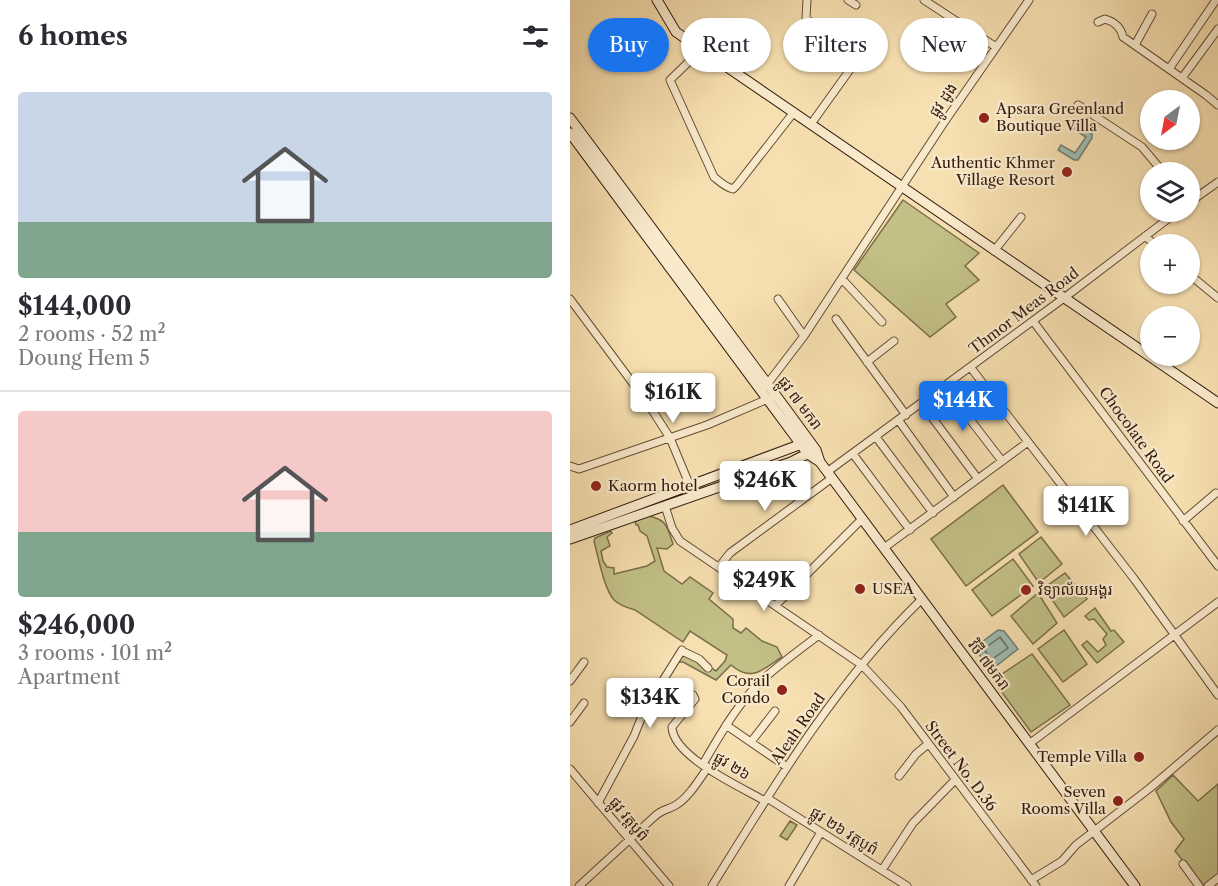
<!DOCTYPE html>
<meta charset="utf-8">
<style>
body{margin:0;font-family:"Libre Caslon Text","Noto Sans Khmer",serif;background:#f2f2f3;color:#2b2b33;height:100vh;display:flex;flex-direction:column;font-size:22px;white-space:nowrap}
*{box-sizing:border-box;margin:0}
p{font-size:20px;color:#7c7c81}
.icon{flex:none;width:33px;height:33px;fill:none;stroke:currentColor;stroke-width:2;stroke-linecap:round;stroke-linejoin:round}
.map{position:relative;flex:1;overflow:hidden}
.drawer{display:flex;flex-direction:column;background:#fff;width:570px}
.drawer>*{flex:none}
.banner{position:absolute;left:18px;top:18px;width:540px;height:54px;display:flex;gap:12px}
.needle{width:39px;rotate:212deg}
.fabs{position:absolute;left:570px;top:90px;display:grid;gap:12px}
.fabs a{display:grid;place-items:center;width:60px;height:60px;border-radius:50%;background:#fff;box-shadow:0 2px 4px #0004;font-size:30px}
.price{position:absolute;translate:-50% -51px;padding:0 14px;border-radius:6px;background:#fff;color:#222;font-size:20px;line-height:39px;filter:drop-shadow(0 2px 3px #0008)}
.price::after{content:'';position:absolute;left:50%;top:36px;width:18px;height:14px;margin-left:-9px;background:inherit;clip-path:polygon(0 0,100% 0,50% 100%)}
.price.selected{background:#1a73e8;color:#fff}
ul{padding:0;list-style:none}
li{display:grid;align-content:center;gap:12px;height:318px;padding:0 18px}
li+li{border-top:2px solid #e1e1e2}
li span{display:grid;place-items:center;height:186px;border-radius:6px;color:#555}
li>.icon{margin-inline-start:auto}
span .icon{width:108px;height:108px;fill:#fffc;stroke-width:1}
li b{font-size:26px}
h2{display:flex;justify-content:space-between;align-items:center;height:72px;padding:0 18px;font-size:26px}
.chip{padding:0 21px;border-radius:27px;background:#fff;box-shadow:0 2px 4px #0004;font-size:21px;line-height:54px}
.chip.selected{background:#1a73e8;color:#fff}
main{display:flex;flex:1;min-height:0}
.map>svg:first-child{display:block}
.green{fill:#c2c087;stroke:#7a6d4a;stroke-width:1.5}
.water{fill:#9dbcb1;stroke:#737b70;stroke-width:1.5}
.lines{fill:none;stroke-linecap:round;stroke-linejoin:round}
.shore{stroke:#686b60;stroke-width:1.5}
.street-casing{stroke:#644b36;stroke-width:9}
.secondary-casing{stroke:#331a0e;stroke-width:11}
.street{stroke:#f9eacc;stroke-width:7}
.secondary{stroke:#f9eacc;stroke-width:9}
.poi-dot{fill:#8f2418;stroke:#f9eacc;stroke-width:2}
.labels{text-anchor:middle;stroke-width:4.5;stroke-linejoin:round;paint-order:stroke}
.street-label{font-size:15px;fill:#331a0e;stroke:#f9eacc}
.poi-label{font-size:15px;fill:#331a0e;stroke:#f9eacc;text-anchor:start}
</style>
<main>
<section class="drawer">
<h2>6 homes<svg class="icon" aria-label="filters" viewBox="0 0 24 24"><path d="M4 7h16M4 17h16"/><circle cx="9" cy="7" r="2"/><circle cx="15" cy="17" r="2"/></svg></h2>
<ul>
<li><span style="background:linear-gradient(#c9d6e8 70%,#7fa58c 0)"><svg class="icon" aria-label="home" viewBox="0 0 24 24"><path d="M3 11l9-7 9 7M6 9v11h12V9"/></svg></span><div><b>$144,000</b><p>2 rooms · 52 m²</p><p>Doung Hem 5</p></div></li>
<li><span style="background:linear-gradient(#f6c9c9 65%,#7fa58c 0)"><svg class="icon" aria-label="home" viewBox="0 0 24 24"><path d="M3 11l9-7 9 7M6 9v11h12V9"/></svg></span><div><b>$246,000</b><p>3 rooms · 101 m²</p><p>Apartment</p></div></li>
</ul>
</section>
<div class="map">
<svg width="648" height="886" viewBox="0 0 648 886">
<rect width="100%" height="100%" fill="#f6dfb0"/>
<filter id="stains"><feTurbulence type="fractalNoise" baseFrequency=".00333" numOctaves="4"/><feColorMatrix values="0 0 0 0 .2 0 0 0 0 .09 0 0 0 0 .02 0 0 0 .5 -.17"/></filter>
<radialGradient id="worn" r=".72"><stop offset=".6" stop-color="#630" stop-opacity="0"/><stop offset="1" stop-color="#630" stop-opacity=".3"/></radialGradient>
<path class="green" d="M 333,200 L 409,253 L 395,266 L 409,280 L 376,304 L 386,317 L 360,337 L 284,270 Z
M 433,485 L 468,532 L 396,586 L 361,539 Z
M 75,514 C 80,517 85,517 90,520 C 98,524 100,536 103,544 L 97,549 L 87,548 L 94,571 L 112,584 L 120,577 L 143,593 L 139,599 L 163,619 L 163,628 L 171,633 L 176,628 L 192,641 L 207,647 L 212,657 C 193,669 182,683 161,665 L 146,680 L 113,662 L 107,662 L 114,650 L 146,671 L 155,661 L 157,655 L 120,631 L 113,642 L 65,610 C 58,608 49,605 44,600 C 34,589 28,556 24,541 L 25,538 L 41,531 L 42,533 L 37,537 L 40,546 L 31,551 L 33,561 L 37,567 L 44,568 L 44,574 L 77,566 L 85,561 L 77,536 L 70,531 L 68,525 L 66,525 L 64,518 Z
M 471,537 L 492,564 L 469,583 L 449,554 Z
M 443,559 L 463,586 L 422,616 L 402,590 Z
M 495,573 L 517,599 L 494,617 L 474,588 Z
M 468,593 L 487,623 L 463,644 L 441,616 Z
M 525,608 L 541,631 L 544,630 L 554,642 L 527,663 L 512,645 L 517,641 L 528,652 L 536,645 L 533,639 L 537,634 L 524,619 L 519,620 L 515,616 Z
M 494,630 L 517,664 L 493,682 L 468,649 Z
M 462,654 L 500,705 L 461,732 L 423,680 Z
M 603,775 L 628,801 L 648,784 L 648,875 L 634,886 L 605,851 L 614,839 L 601,822 L 586,791 Z
M 220,821 L 227,825 L 217,840 L 210,836 Z"/>
<path class="water" d="M 505,124 L 522,134 L 522,138 L 508,160 L 504,160 L 488,150 L 491,145 L 505,153 L 516,137 L 502,128 Z
M 428,630 L 434,631 L 448,649 L 421,670 L 404,648 Z"/>
<g class="lines">
<path class="shore" d="M 430,637 L 438,648 L 421,660 L 414,649 Z"/>
<g class="street-casing">
<path id="street" d="M 237,0 L 236,18 L 284,64 L 241,124
M 278,0 L 286,5
M 354,0 L 426,47
M 528,22 L 535,19 C 545,22 551,27 553,37 L 636,95 L 648,105
M 565,45 L 582,14
M 132,49 L 100,80 L 144,177 C 149,181 155,187 163,189 L 167,185 L 224,112
M 599,69 L 646,0
M 612,78 L 648,29
M 508,105 L 572,147 L 593,172
M 620,202 L 648,182
M 575,236 L 584,244
M 424,251 L 451,217
M 620,275 L 648,298
M 272,279 L 312,322
M 0,299 L 79,405 L 100,438 L 120,486
M 208,299 L 234,336
M 266,319 L 336,415
M 463,321 L 648,566
M 297,362 L 324,341
M 401,368 L 565,580 L 648,695
M 195,387 L 234,336 L 373,124 L 459,0
M 375,387 L 432,461
M 352,404 L 408,479
M 329,421 L 384,497
M 306,437 L 363,513
M 283,454 L 340,530
M 0,466 L 9,469 L 137,425 L 200,398
M 257,472 L 494,298 L 607,212
M 95,506 L 102,528 L 110,541 L 292,665 L 331,707 L 466,886
M 613,521 L 646,493
M 314,548 L 458,442
M 149,567 L 160,553 L 262,478
M 206,605 L 292,519
M 112,651 L 129,659 L 138,668
M 0,681 L 14,662
M 123,695 L 125,699 L 102,727 C 103,757 171,787 195,801
M 0,722 L 14,703
M 156,725 L 217,767
M 181,742 L 205,711
M 459,744 L 648,602
M 133,764 C 151,733 170,699 198,675 C 214,661 232,648 249,635
M 0,769 L 99,886
M 329,776 L 346,754 L 358,744
M 197,798 L 337,886
M 28,803 L 64,736 L 74,711 L 112,650
M 613,864 L 629,886
M 312,870 L 343,823 L 385,780
M 461,880 L 492,861 L 506,845 L 580,788 L 648,730
M 9,886 L 84,817 C 92,809 98,810 106,805 C 119,797 129,780 138,767
M 142,886 C 204,786 266,682 352,599
M 219,886 L 251,832
M 638,886 L 648,878"/>
</g>
<g class="secondary-casing">
<path id="secondary" d="M 87,0 L 106,32 L 648,403
M 0,118 L 216,409 L 246,450 L 250,462 L 565,886
M 0,133 L 238,454 L 250,462
M 0,530 L 237,442
M 0,539 L 221,462 L 243,451"/>
</g>
<use href="#street" class="street"/>
<use href="#secondary" class="secondary"/>
</g>
<g class="poi-dot">
<circle cx="414" cy="118" r="6"/>
<circle cx="497" cy="172" r="6"/>
<circle cx="26" cy="486" r="6"/>
<circle cx="290" cy="589" r="6"/>
<circle cx="456" cy="590" r="6"/>
<circle cx="212" cy="690" r="6"/>
<circle cx="569" cy="757" r="6"/>
<circle cx="548" cy="801" r="6"/>
</g>
<g class="labels">
<g class="street-label">
<text transform="translate(373 100) rotate(-56)" y="5">ផ្លូវ ដូង</text>
<text transform="translate(454 311) rotate(-37)" y="5">Thmor Meas Road</text>
<text transform="translate(230 403) rotate(53)" y="5">ផ្លូវ ៧ មករា</text>
<text transform="translate(566 435) rotate(54)" y="5">Chocolate Road</text>
<text transform="translate(419 665) rotate(53)" y="5">វិថី ៧មករា</text>
<text transform="translate(228 729) rotate(-55)" y="5">Aleah Road</text>
<text transform="translate(162 766) rotate(31)" y="5">ផ្លូវ ២៦</text>
<text transform="translate(391 766) rotate(53)" y="5">Street No. D.36</text>
<text transform="translate(59 819) rotate(50)" y="5">ផ្លូវ វត្តបូព៌</text>
<text transform="translate(274 831) rotate(32)" y="5">ផ្លូវ ២៦ វត្តបូព៌</text>
</g>
<g class="poi-label">
<text x="426" y="114">Apsara Greenland<tspan x="426" dy="17">Boutique Villa</tspan></text>
<text x="485" y="168" text-anchor="end">Authentic Khmer<tspan x="485" dy="17">Village Resort</tspan></text>
<text x="38" y="491">Kaorm hotel</text>
<text x="302" y="594">USEA</text>
<text x="468" y="595">វិទ្យាល័យអង្គរ</text>
<text x="200" y="686" text-anchor="end">Corail<tspan x="200" dy="17">Condo</tspan></text>
<text x="557" y="762" text-anchor="end">Temple Villa</text>
<text x="536" y="797" text-anchor="end">Seven<tspan x="536" dy="17">Rooms Villa</tspan></text>
</g>
</g>
<rect width="100%" height="100%" filter="url(#stains)"/>
<rect width="100%" height="100%" fill="url(#worn)"/>
</svg>
<div class="fabs">
<a><svg class="needle" viewBox="-14 -14 28 28"><path d="M0-13l5 13h-10z" fill="#e53935"/><path d="M0 13l5-13h-10z" fill="#7c7c81"/></svg></a>
<a><svg class="icon" aria-label="layers" viewBox="0 0 24 24"><path d="M12 4l9 5-9 5-9-5zM3 14l9 5 9-5"/></svg></a>
<a>+</a>
<a>−</a>
</div>
<b class="price" style="left:103px;top:424px">$161K</b>
<b class="price selected" style="left:393px;top:432px">$144K</b>
<b class="price" style="left:195px;top:512px">$246K</b>
<b class="price" style="left:516px;top:537px">$141K</b>
<b class="price" style="left:194px;top:612px">$249K</b>
<b class="price" style="left:80px;top:729px">$134K</b>
<div class="banner">
<a class="chip selected">Buy</a>
<a class="chip">Rent</a>
<a class="chip">Filters</a>
<a class="chip">New</a>
</div>
</div>
</main>
